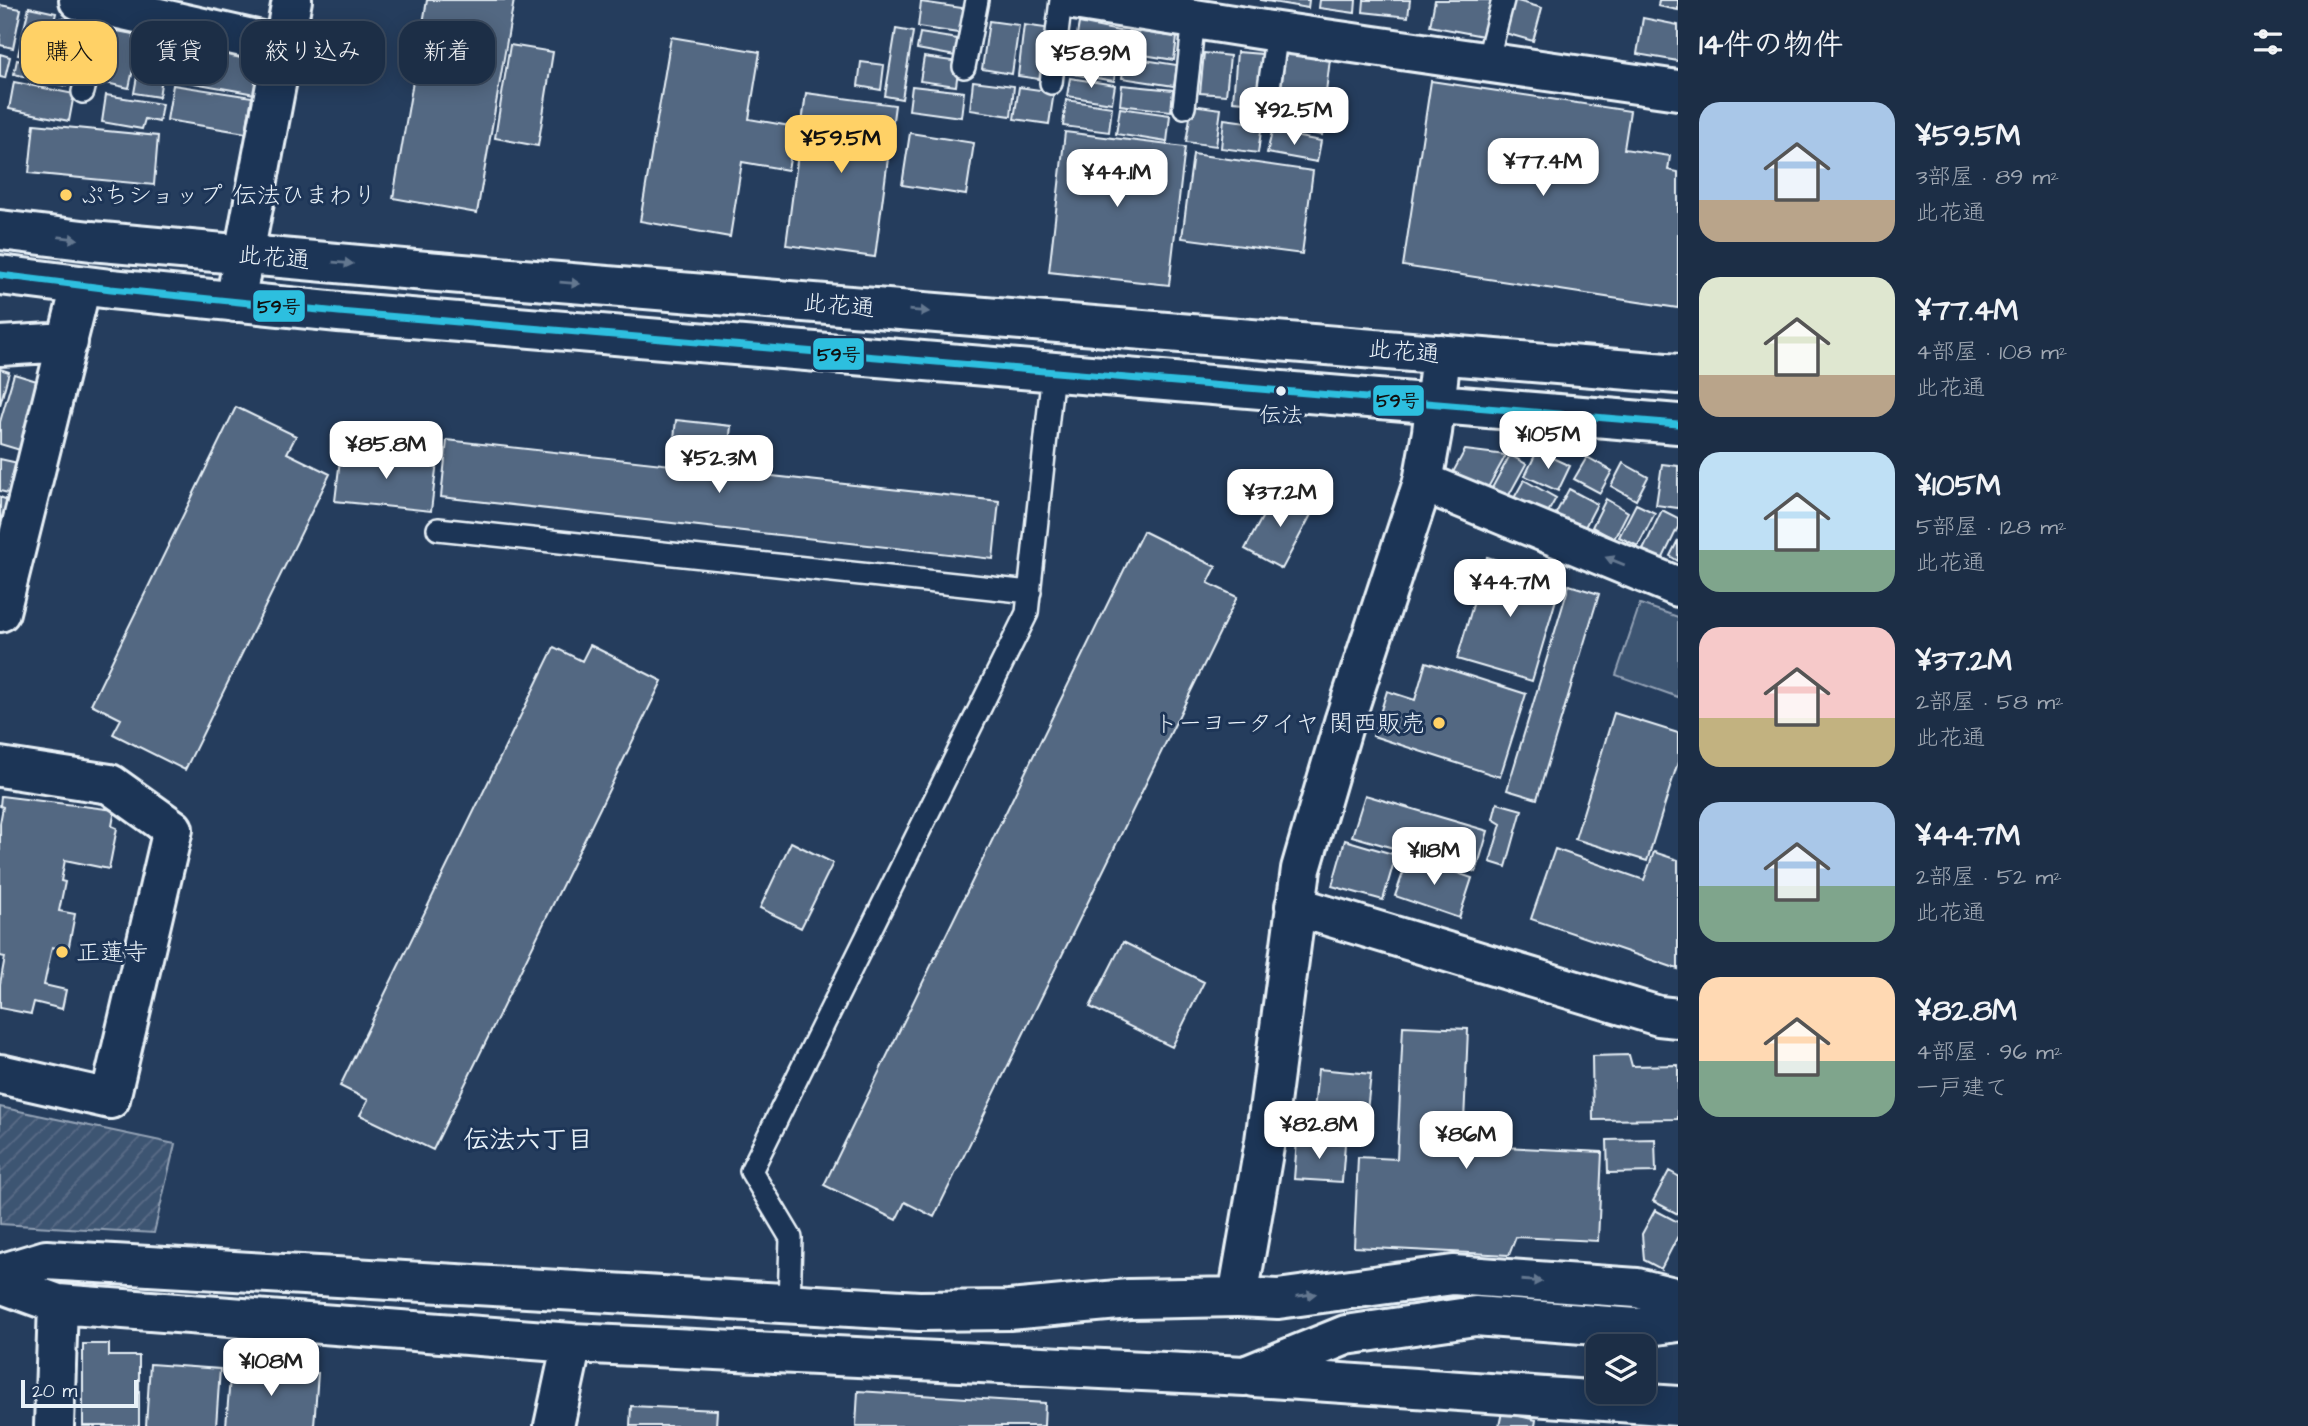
<!DOCTYPE html>
<html lang="ja">
<meta charset="utf-8">
<style>
body{margin:0;font-family:"Architects Daughter","Klee One",sans-serif;background:#25364d;color:#f1f3f6;height:100vh;display:flex;flex-direction:column;font-size:26px;white-space:nowrap}
*{box-sizing:border-box;margin:0}
p{font-size:23px;color:#a0a8b3}
.icon{flex:none;width:38px;height:38px;fill:none;stroke:currentColor;stroke-width:2;stroke-linecap:round;stroke-linejoin:round}
.map{position:relative;flex:1;overflow:hidden}
.side{display:flex;flex-direction:column;background:#1c2e46;width:630px}
.side>*{flex:none}
.hud{position:absolute;left:21px;top:21px;width:665px;height:63px;display:flex;gap:14px}
.buttons{position:absolute;left:1586px;top:1334px;display:grid;gap:14px}
.buttons a{display:grid;place-items:center;width:70px;height:70px;border-radius:14px;background:#1c2e46;box-shadow:0 4px 18px #0003,0 0 0 2px #3a4a5f;font-size:35px}
.scale{position:absolute;left:21px;bottom:18px;width:117px;box-sizing:border-box;padding-left:7px;border:4px solid #e8f1f8;border-top:0;font-size:19px;line-height:24px;white-space:nowrap;color:#e8f1f8;-webkit-text-stroke:5px #1d3557;paint-order:stroke}
.price{position:absolute;translate:-50% -60px;padding:0 16px;border-radius:14px;background:#fff;color:#222;font-size:23px;line-height:46px;filter:drop-shadow(0 2px 4px #0008)}
.price::after{content:'';position:absolute;left:50%;top:42px;width:21px;height:16px;margin-left:-10px;background:inherit;clip-path:polygon(0 0,100% 0,50% 100%)}
.price.current{background:#ffd166;color:#111}
ul{padding:0;list-style:none}
li{display:flex;align-items:center;gap:21px;height:175px;padding:0 21px}
li span{display:grid;place-items:center;flex:none;width:196px;height:140px;border-radius:21px;color:#555}
li>.icon{margin-inline-start:auto}
span .icon{width:84px;height:84px;fill:#fffc;stroke-width:1}
li b{font-size:30px}
h2{display:flex;justify-content:space-between;align-items:center;height:84px;padding:0 21px;font-size:30px}
.chip{padding:0 24px;border-radius:21px;background:#1c2e46;box-shadow:0 4px 18px #0003,0 0 0 2px #3a4a5f;font-size:24px;line-height:63px}
.chip.current{background:#ffd166;color:#111}
main{display:flex;flex:1;min-height:0}
.map>svg:first-child{display:block}
.green{fill:#3e5472;stroke:#93a2b5;stroke-width:2}
.garden{fill:url(#garden-furrows);stroke:#93a2b5;stroke-width:2}
.building{fill:#536782;stroke:#e8f1f8;stroke-width:2}
.lines{fill:none;stroke-linecap:round;stroke-linejoin:round}
.service-casing{stroke:#e8f1f8;stroke-width:26}
.minor-casing{stroke:#e8f1f8;stroke-width:44}
.tertiary-casing{stroke:#e8f1f8;stroke-width:44}
.service{stroke:#1d3557;stroke-width:21}
.minor{stroke:#1d3557;stroke-width:38}
.tertiary{stroke:#1d3557;stroke-width:38}
.bus-1-casing{stroke:#1d3557;stroke-width:12}
.bus-1{stroke:#2dbfdf;stroke-width:7}
.oneway{fill:#64778f}
.poi-dot{fill:#ffd166;stroke:#1d3557;stroke-width:2.5}
.bus-dot{fill:#e8f1f8;stroke:#1d3557;stroke-width:2.5}
.labels{text-anchor:middle;stroke-width:6;stroke-linejoin:round;paint-order:stroke}
.bus-label{font-size:22px;fill:#e8f1f8;stroke:#1d3557}
.poi-label{font-size:24px;fill:#e8f1f8;stroke:#1d3557;text-anchor:start}
.street-label{font-size:24px;fill:#e8f1f8;stroke:#1d3557}
.neighbourhood-label{font-size:26px;font-weight:bold;fill:#e8f1f8;stroke:#1d3557}
.line-badge{stroke:#1d3557;stroke-width:2.5}
.pale-badge-label{font-size:19px;text-anchor:middle;font-weight:bold;fill:#111}
</style>
<main>
<div class="map">
<svg width="1678" height="1426" viewBox="0 0 1678 1426">
<defs>
<pattern id="garden-furrows" width="10" height="10" patternUnits="userSpaceOnUse" patternTransform="scale(1.75)"><rect width="10" height="10" fill="#3e5472"/><path d="M-1 1l2-2M0 10L10 0M9 11l2-2" fill="none" stroke="#5a6d87"/></pattern>
</defs>
<rect width="100%" height="100%" fill="#253d5d"/>
<filter id="ink" filterUnits="userSpaceOnUse"><feTurbulence type="fractalNoise" baseFrequency=".0143" numOctaves="2"/><feDisplacementMap in="SourceGraphic" scale="14" xChannelSelector="R" yChannelSelector="G"/><feConvolveMatrix kernelMatrix="1 2 1 2 8 2 1 2 1" color-interpolation-filters="sRGB"/></filter>
<g filter="url(#ink)">
<path class="green" d="M 1640,604 L 1678,617 L 1678,697 L 1616,675 Z"/>
<path class="garden" d="M 0,1107 L 175,1144 L 154,1233 L 0,1224 Z"/>
<path class="building" d="M 427,0 L 514,0 L 477,213 L 393,198 Z
M 1260,0 L 1309,0 L 1308,8 Z
M 1320,0 L 1356,0 L 1355,13 L 1319,8 Z
M 1364,0 L 1410,0 L 1408,17 L 1363,12 Z
M 1435,0 L 1491,0 L 1483,36 L 1430,26 Z
M 1514,0 L 1542,8 L 1533,41 L 1505,33 Z
M 1659,0 L 1678,0 L 1678,10 L 1658,6 Z
M 921,2 L 969,9 L 965,34 L 918,27 Z
M 0,5 L 21,9 L 13,48 L 0,45 Z
M 29,7 L 56,13 L 45,61 L 18,55 Z
M 61,18 L 89,25 L 78,68 L 51,61 Z
M 1643,18 L 1678,25 L 1678,61 L 1637,54 Z
M 989,21 L 1019,25 L 1012,74 L 982,69 Z
M 1079,23 L 1124,32 L 1120,56 L 1075,47 Z
M 1024,25 L 1052,29 L 1046,80 L 1018,76 Z
M 896,29 L 913,32 L 902,99 L 885,96 Z
M 1129,30 L 1177,37 L 1174,60 L 1126,52 Z
M 117,31 L 133,34 L 137,51 L 129,88 L 106,83 Z
M 920,33 L 964,40 L 961,57 L 917,49 Z
M 671,37 L 760,52 L 749,119 L 796,127 L 788,170 L 742,162 L 730,237 L 640,221 Z
M 174,43 L 262,58 L 255,94 L 188,82 L 190,72 L 169,68 Z
M 510,45 L 553,52 L 538,146 L 495,138 Z
M 1070,52 L 1117,60 L 1114,81 L 1067,73 Z
M 1237,52 L 1262,54 L 1257,103 L 1233,101 Z
M 1204,53 L 1230,56 L 1226,95 L 1200,93 Z
M 0,54 L 10,57 L 5,78 L 0,77 Z
M 1286,54 L 1330,59 L 1326,92 L 1281,87 Z
M 924,57 L 959,62 L 956,86 L 920,81 Z
M 1125,57 L 1177,65 L 1174,86 L 1122,78 Z
M 17,60 L 69,72 L 66,86 L 14,74 Z
M 140,60 L 164,64 L 159,97 L 134,93 Z
M 861,62 L 884,65 L 881,90 L 858,86 Z
M 1070,78 L 1115,85 L 1112,103 L 1067,96 Z
M 973,81 L 1014,86 L 1011,116 L 970,110 Z
M 1431,81 L 1630,111 L 1624,149 L 1670,156 L 1668,170 L 1678,172 L 1678,308 L 1403,266 Z
M 14,82 L 74,94 L 69,121 L 9,109 Z
M 173,85 L 252,97 L 246,133 L 167,120 Z
M 1122,85 L 1173,90 L 1171,111 L 1120,105 Z
M 912,86 L 964,92 L 961,117 L 909,110 Z
M 1019,87 L 1054,92 L 1049,124 L 1014,119 Z
M 806,93 L 895,105 L 875,257 L 786,245 Z
M 1297,93 L 1328,98 L 1322,135 L 1273,128 L 1276,109 L 1295,112 Z
M 106,95 L 162,104 L 159,122 L 145,119 L 142,129 L 102,122 Z
M 1066,100 L 1112,107 L 1109,132 L 1063,126 Z
M 1192,105 L 1221,109 L 1216,146 L 1186,142 Z
M 1120,108 L 1170,115 L 1167,142 L 1116,134 Z
M 1224,119 L 1262,124 L 1258,153 L 1221,148 Z
M 34,124 L 158,136 L 154,185 L 29,173 Z
M 1065,132 L 1185,147 L 1169,285 L 1049,272 Z
M 1272,132 L 1321,141 L 1317,162 L 1267,153 Z
M 910,133 L 974,143 L 966,195 L 902,185 Z
M 1193,154 L 1313,171 L 1302,254 L 1182,238 Z
M 0,369 L 9,372 L 0,405 Z
M 14,374 L 40,382 L 20,450 L 0,444 L 0,422 Z
M 236,407 L 296,436 L 287,453 L 330,474 L 185,770 L 113,734 L 121,719 L 91,704 Z
M 676,420 L 731,426 L 726,471 L 999,501 L 993,559 L 441,497 L 447,440 L 671,465 Z
M 1465,450 L 1506,455 L 1485,493 L 1452,474 Z
M 341,451 L 437,461 L 431,511 L 335,501 Z
M 1537,451 L 1570,466 L 1558,491 L 1525,476 Z
M 1510,455 L 1526,464 L 1508,497 L 1492,488 Z
M 1587,457 L 1612,471 L 1600,493 L 1574,479 Z
M 0,459 L 18,463 L 12,494 L 0,491 Z
M 1623,463 L 1648,477 L 1636,500 L 1611,486 Z
M 1662,464 L 1678,466 L 1678,508 L 1656,505 Z
M 1524,480 L 1556,498 L 1546,516 L 1514,498 Z
M 1569,489 L 1597,504 L 1584,529 L 1555,515 Z
M 1277,490 L 1314,509 L 1282,569 L 1245,549 Z
M 0,497 L 8,500 L 2,523 L 0,522 Z
M 1606,499 L 1628,512 L 1614,539 L 1592,527 Z
M 1636,504 L 1655,513 L 1638,546 L 1619,537 Z
M 1662,510 L 1678,518 L 1678,527 L 1662,560 L 1643,550 Z
M 1143,531 L 1216,567 L 1208,583 L 1237,597 L 934,1217 L 905,1202 L 896,1220 L 824,1185 Z
M 1678,540 L 1678,561 L 1670,556 Z
M 1487,557 L 1562,579 L 1532,681 L 1457,659 Z
M 1569,585 L 1599,594 L 1537,799 L 1507,790 Z
M 590,645 L 662,681 L 433,1150 L 360,1115 L 368,1100 L 340,1086 L 554,647 L 582,661 Z
M 1426,662 L 1526,694 L 1500,777 L 1373,736 L 1387,691 L 1415,700 Z
M 1614,713 L 1678,733 L 1678,762 L 1647,861 L 1575,839 Z
M 1365,795 L 1488,831 L 1476,872 L 1352,836 Z
M 1,796 L 115,810 L 112,826 L 117,828 L 109,869 L 65,860 L 61,881 L 65,882 L 59,911 L 75,914 L 68,951 L 52,947 L 44,985 L 66,990 L 62,1009 L 34,1002 L 31,1014 L 0,1008 L 0,984 L 5,957 L 0,956 L 0,823 L 3,807 L 0,806 Z
M 1497,803 L 1522,810 L 1506,867 L 1490,862 L 1501,824 L 1493,819 Z
M 1345,840 L 1396,855 L 1383,900 L 1332,886 Z
M 791,842 L 833,863 L 801,928 L 760,908 Z
M 1555,849 L 1644,880 L 1654,852 L 1678,860 L 1678,969 L 1531,919 Z
M 1409,856 L 1472,878 L 1459,918 L 1395,896 Z
M 1123,942 L 1204,982 L 1172,1047 L 1090,1007 Z
M 1403,1026 L 1468,1029 L 1463,1145 L 1602,1152 L 1598,1241 L 1516,1237 L 1509,1255 L 1354,1247 L 1358,1157 L 1397,1159 Z
M 1629,1055 L 1632,1066 L 1678,1065 L 1678,1119 L 1593,1120 L 1592,1056 Z
M 1318,1069 L 1371,1074 L 1364,1139 L 1312,1133 Z
M 1655,1139 L 1656,1172 L 1608,1173 L 1607,1140 Z
M 1297,1140 L 1345,1144 L 1342,1182 L 1294,1179 Z
M 1669,1171 L 1678,1176 L 1678,1214 L 1653,1201 Z
M 1655,1210 L 1678,1222 L 1678,1236 L 1661,1269 L 1644,1260 L 1642,1234 Z
M 83,1344 L 109,1344 L 109,1356 L 139,1356 L 139,1426 L 83,1426 Z
M 150,1364 L 220,1369 L 216,1426 L 146,1426 Z
M 231,1366 L 318,1373 L 314,1426 L 226,1426 Z
M 858,1391 L 1045,1403 L 1044,1426 L 856,1426 Z
M 631,1406 L 717,1410 L 716,1426 L 630,1426 Z
M 1502,1412 L 1536,1420 L 1535,1426 L 1499,1426 Z"/>
<g class="lines">
<g class="service-casing">
<path id="service" d="M 1487,62 L 1503,0
M 964,67 L 977,0
M 1051,83 L 1061,0
M 83,92 L 104,6
M 1184,107 L 1194,19
M 1265,115 L 1277,32
M 438,529 L 1030,592
M 789,1303 L 791,1238 L 751,1171 L 1027,613 L 1053,372"/>
</g>
<g class="minor-casing">
<path id="minor" d="M 79,0 L 283,46
M 1074,0 L 1277,32 L 1678,90
M 235,302 L 292,0
M 0,346 L 68,342
M 1423,482 L 1678,587
M 0,612 L 81,286
M 0,767 L 110,784 L 173,829 L 110,1099 L 0,1074
M 0,1283 L 58,1304 L 572,1343 L 1245,1376 L 1346,1335 L 1475,1316 L 1636,1328 L 1678,1322
M 1238,1297 L 1278,1299 L 1453,1275 L 1637,1288 L 1678,1298
M 1254,1377 L 1678,1406
M 54,1426 L 58,1304
M 554,1426 L 572,1343"/>
</g>
<g class="tertiary-casing">
<path id="tertiary" d="M 0,230 L 91,241 L 426,271 L 1678,374
M 0,275 L 111,289 L 339,312 L 1678,424
M 1295,906 L 1659,1016 L 1678,1018
M 0,1274 L 46,1260 L 919,1311 L 1009,1310 L 1129,1299 L 1238,1297 L 1265,1141 L 1301,869 L 1344,722 L 1423,482 L 1432,432 L 1441,354"/>
</g>
<use href="#service" class="service"/>
<use href="#minor" class="minor"/>
<use href="#tertiary" class="tertiary"/>
<g class="bus-1-casing">
<path id="bus-1" d="M 0,275 L 111,289 L 339,312 L 1678,424"/>
</g>
<use href="#bus-1" class="bus-1"/>
</g>
<defs><path id="oneway-solid" d="M-6-.8H1V-3.2L6.5 0L1 3.2V.8H-6Z" transform="scale(1.75)"/></defs>
<g class="oneway">
<use href="#oneway-solid" transform="translate(68 238) rotate(7)"/>
<use href="#oneway-solid" transform="translate(343 263) rotate(5)"/>
<use href="#oneway-solid" transform="translate(570 283) rotate(5)"/>
<use href="#oneway-solid" transform="translate(919 311) rotate(5)"/>
<use href="#oneway-solid" transform="translate(1615 561) rotate(-158)"/>
<use href="#oneway-solid" transform="translate(1532 1281) rotate(4)"/>
<use href="#oneway-solid" transform="translate(1306 1295) rotate(-8)"/>
</g>
</g>
<g class="poi-dot">
<circle cx="66" cy="195" r="7"/>
<circle cx="1439" cy="723" r="7"/>
<circle cx="62" cy="952" r="7"/>
</g>
<circle class="bus-dot" cx="1281" cy="391" r="6"/>
<g class="labels">
<g class="bus-label">
<text x="1281" y="422">伝法</text>
</g>
<g class="poi-label">
<text x="80" y="203">ぷちショップ 伝法ひまわり</text>
<text x="1425" y="731" text-anchor="end">トーヨータイヤ 関西販売</text>
<text x="76" y="960">正蓮寺</text>
</g>
<g class="street-label">
<text transform="translate(274 257) rotate(5)" y="8">此花通</text>
<text transform="translate(839 305) rotate(5)" y="8">此花通</text>
<text transform="translate(1404 351) rotate(5)" y="8">此花通</text>
</g>
<g class="neighbourhood-label">
<text x="528" y="1148">伝法六丁目</text>
</g>
</g>
<g class="line-badge">
<rect x="252" y="289" width="54" height="34" rx="7" fill="#2dbfdf"/>
<rect x="812" y="337" width="53" height="34" rx="7" fill="#2dbfdf"/>
<rect x="1372" y="384" width="53" height="33" rx="7" fill="#2dbfdf"/>
</g>
<g class="pale-badge-label">
<text x="279" y="313">59号</text>
<text x="839" y="361">59号</text>
<text x="1398" y="407">59号</text>
</g>
</svg>
<div class="buttons">
<a><svg class="icon" aria-label="layers" viewBox="0 0 24 24"><path d="M12 4l9 5-9 5-9-5zM3 14l9 5 9-5"/></svg></a>
</div>
<div class="scale">20 m</div>
<b class="price" style="left:1091px;top:90px">¥58.9M</b>
<b class="price" style="left:1294px;top:147px">¥92.5M</b>
<b class="price current" style="left:841px;top:175px">¥59.5M</b>
<b class="price" style="left:1543px;top:198px">¥77.4M</b>
<b class="price" style="left:1117px;top:209px">¥44.1M</b>
<b class="price" style="left:1548px;top:471px">¥105M</b>
<b class="price" style="left:386px;top:481px">¥85.8M</b>
<b class="price" style="left:719px;top:495px">¥52.3M</b>
<b class="price" style="left:1280px;top:529px">¥37.2M</b>
<b class="price" style="left:1510px;top:619px">¥44.7M</b>
<b class="price" style="left:1434px;top:887px">¥118M</b>
<b class="price" style="left:1319px;top:1161px">¥82.8M</b>
<b class="price" style="left:1466px;top:1171px">¥86M</b>
<b class="price" style="left:271px;top:1398px">¥108M</b>
<div class="hud">
<a class="chip current">購入</a>
<a class="chip">賃貸</a>
<a class="chip">絞り込み</a>
<a class="chip">新着</a>
</div>
</div>
<section class="side">
<h2>14件の物件<svg class="icon" aria-label="filters" viewBox="0 0 24 24"><path d="M4 7h16M4 17h16"/><circle cx="9" cy="7" r="2"/><circle cx="15" cy="17" r="2"/></svg></h2>
<ul>
<li><span style="background:linear-gradient(#a9c7e8 70%,#b9a48a 0)"><svg class="icon" aria-label="home" viewBox="0 0 24 24"><path d="M3 11l9-7 9 7M6 9v11h12V9"/></svg></span><div><b>¥59.5M</b><p>3部屋 · 89 m²</p><p>此花通</p></div></li>
<li><span style="background:linear-gradient(#dfe7d0 70%,#b9a48a 0)"><svg class="icon" aria-label="home" viewBox="0 0 24 24"><path d="M3 11l9-7 9 7M6 9v11h12V9"/></svg></span><div><b>¥77.4M</b><p>4部屋 · 108 m²</p><p>此花通</p></div></li>
<li><span style="background:linear-gradient(#bfe0f5 70%,#7fa58c 0)"><svg class="icon" aria-label="home" viewBox="0 0 24 24"><path d="M3 11l9-7 9 7M6 9v11h12V9"/></svg></span><div><b>¥105M</b><p>5部屋 · 128 m²</p><p>此花通</p></div></li>
<li><span style="background:linear-gradient(#f6c9c9 65%,#c2b280 0)"><svg class="icon" aria-label="home" viewBox="0 0 24 24"><path d="M3 11l9-7 9 7M6 9v11h12V9"/></svg></span><div><b>¥37.2M</b><p>2部屋 · 58 m²</p><p>此花通</p></div></li>
<li><span style="background:linear-gradient(#a9c7e8 60%,#7fa58c 0)"><svg class="icon" aria-label="home" viewBox="0 0 24 24"><path d="M3 11l9-7 9 7M6 9v11h12V9"/></svg></span><div><b>¥44.7M</b><p>2部屋 · 52 m²</p><p>此花通</p></div></li>
<li><span style="background:linear-gradient(#ffd9b3 60%,#7fa58c 0)"><svg class="icon" aria-label="home" viewBox="0 0 24 24"><path d="M3 11l9-7 9 7M6 9v11h12V9"/></svg></span><div><b>¥82.8M</b><p>4部屋 · 96 m²</p><p>一戸建て</p></div></li>
</ul>
</section>
</main>
